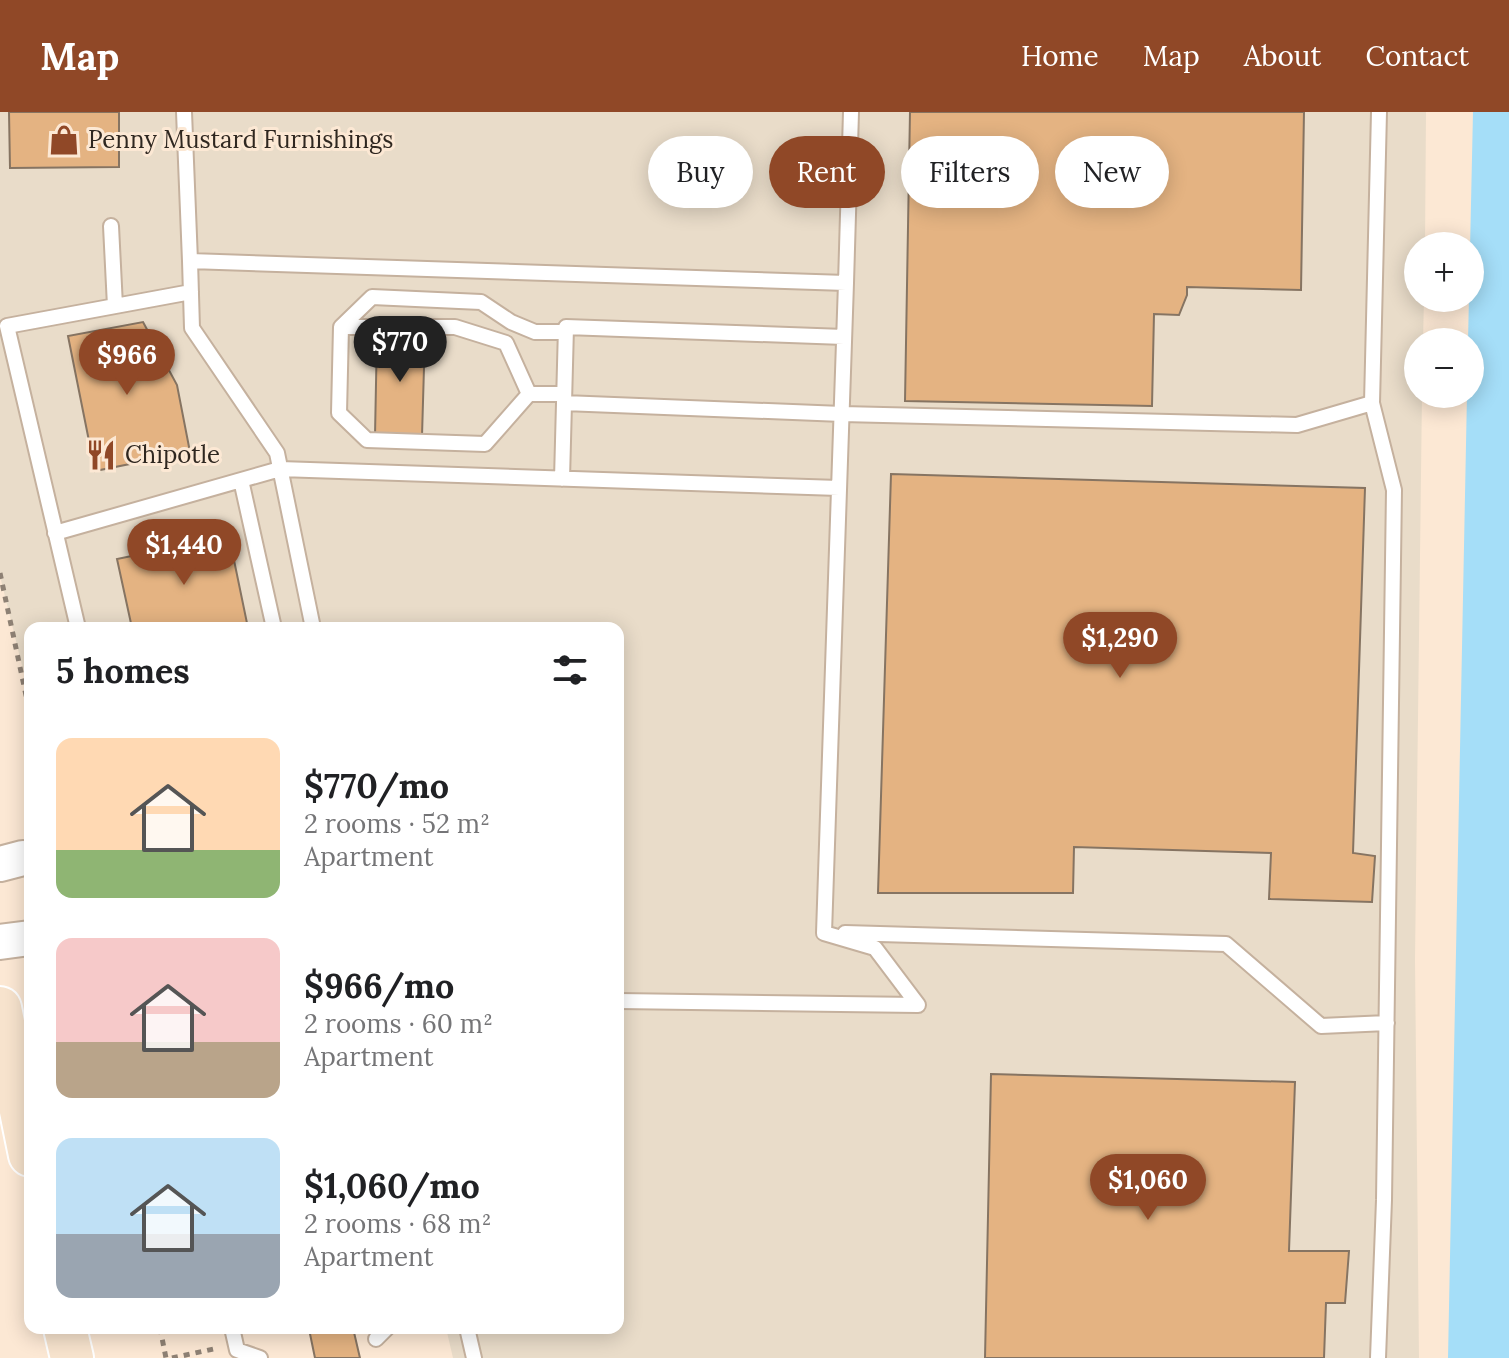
<!DOCTYPE html>
<meta charset="utf-8">
<style>
body{margin:0;font-family:Lora,serif;background:#f6f6f6;color:#202124;height:100vh;display:flex;flex-direction:column;font-size:30px;white-space:nowrap}
*{box-sizing:border-box;margin:0}
p{font-size:26px;color:#757577}
.icon{flex:none;width:44px;height:44px;fill:none;stroke:currentColor;stroke-width:2;stroke-linecap:round;stroke-linejoin:round}
.map{position:relative;flex:1;overflow:hidden}
.drawer{position:absolute;left:24px;top:510px;width:600px;height:712px;display:flex;flex-direction:column;background:#fff;border-radius:16px;box-shadow:0 4px 20px #0003}
.drawer>*{flex:none}
.guide{position:absolute;left:648px;top:24px;width:740px;height:72px;display:flex;gap:16px}
.controls{position:absolute;left:1404px;top:120px;display:grid;gap:16px}
.controls a{display:grid;place-items:center;width:80px;height:80px;border-radius:50%;background:#fff;box-shadow:0 4px 20px #0003;font-size:40px}
.price{position:absolute;translate:-50% -68px;padding:0 18px;border-radius:28px;background:#904827;color:#fff;font-size:26px;line-height:52px;filter:drop-shadow(0 2px 4px #0008)}
.price::after{content:'';position:absolute;left:50%;top:48px;width:24px;height:18px;margin-left:-12px;background:inherit;clip-path:polygon(0 0,100% 0,50% 100%)}
.price.selected{background:#222;color:#fff}
ul{padding:0;list-style:none}
li{display:flex;align-items:center;gap:24px;height:200px;padding:0 32px}
li span{display:grid;place-items:center;flex:none;width:224px;height:160px;border-radius:16px;color:#555}
li>.icon{margin-inline-start:auto}
span .icon{width:96px;height:96px;fill:#fffc;stroke-width:1}
li b{font-size:34px}
h2{display:flex;justify-content:space-between;align-items:center;height:96px;padding:0 32px;font-size:34px}
.pill{padding:0 28px;border-radius:36px;background:#fff;box-shadow:0 4px 20px #0003;font-size:28px;line-height:72px}
.pill.selected{background:#904827;color:#fff}
header{display:flex;align-items:center;gap:48px;box-sizing:border-box;height:112px;padding:0 40px;background:#904827;color:#fff}
header strong{font-size:38px}
nav{display:flex;gap:44px;margin-inline-start:auto;font-size:28px}
.map>svg:first-child{display:block}
.commercial{fill:#e9dcc9}
.water{fill:#a5def8}
.building{fill:#e4b382;stroke:#867462;stroke-width:2}
.lines{fill:none;stroke-linecap:round;stroke-linejoin:round}
.service-casing{stroke:#c5b19e;stroke-width:18}
.tertiary-casing{stroke:#c5b19e;stroke-width:38}
.primary-casing{stroke:#fff;stroke-width:46}
.path{stroke:#8e8174;stroke-width:5;stroke-dasharray:6 6;stroke-linecap:butt}
.service{stroke:#fff;stroke-width:14}
.tertiary{stroke:#fff;stroke-width:34}
.primary{stroke:#f7e3cd;stroke-width:42}
.labels{text-anchor:middle;stroke-width:6;stroke-linejoin:round;paint-order:stroke}
.poi-label{font-size:24px;fill:#2f2720;stroke:#fce8d4;text-anchor:start}
</style>
<header>
<strong>Map</strong>
<nav><a>Home</a><a>Map</a><a>About</a><a>Contact</a></nav>
</header>
<div class="map">
<svg width="1509" height="1246" viewBox="0 0 1509 1246">
<rect width="100%" height="100%" fill="#fce8d4"/>
<path class="commercial" d="M 0,0 L 1426,0 L 1425,134 L 1418,134 L 1418,186 L 1424,186 L 1423,230 L 1418,230 L 1418,282 L 1422,282 L 1415,848 L 1419,1246 L 453,1246 L 446,1216 L 618,1216 L 618,516 L 30,516 L 30,586 L 0,464 Z"/>
<path class="water" d="M 1473,0 L 1509,0 L 1509,1246 L 1448,1246 L 1467,282 L 1470,282 L 1468,230 Z"/>
<path class="building" d="M 9,0 L 119,0 L 119,55 L 10,56 Z
M 910,0 L 1304,0 L 1301,178 L 1187,175 L 1187,183 L 1179,203 L 1154,202 L 1152,294 L 905,289 Z
M 143,210 L 177,273 L 190,340 L 95,359 L 68,224 Z
M 377,220 L 425,221 L 422,324 L 375,324 Z
M 891,362 L 1365,376 L 1353,741 L 1375,744 L 1372,790 L 1269,787 L 1271,741 L 1074,735 L 1073,781 L 878,781 Z
M 229,424 L 248,516 L 132,516 L 117,447 Z
M 991,962 L 1295,970 L 1289,1139 L 1349,1139 L 1345,1191 L 1326,1191 L 1324,1246 L 985,1246 Z
M 316,1216 L 353,1216 L 360,1246 L 315,1246 L 309,1217 Z"/>
<g class="lines">
<g class="service-casing">
<path id="service" d="M 184,0 L 190,149 L 846,171 L 851,0
M 111,114 L 115,194
M 190,149 L 192,216 L 277,341 L 313,516
M 341,215 L 455,215 L 506,231 L 529,282
M 564,282 L 529,282 L 485,332 L 367,328 L 339,301 L 341,215 L 372,185 L 481,190 L 511,210 L 535,220 L 566,220
M 564,291 L 842,302 L 1297,313 L 1372,291 L 1379,0
M 1372,291 L 1394,378 L 1384,1088 L 1378,1246
M 562,367 L 566,215 L 844,225
M 241,368 L 274,516
M 55,421 L 280,357 L 839,376
M 78,516 L 7,214 L 191,180
M 845,821 L 1226,832 L 1321,914 L 1387,911
M 618,889 L 918,893 L 875,836 L 824,821 L 846,171
M 232,1216 L 237,1238 L 260,1246
M 467,1216 L 474,1246
M 376,1227 L 387,1216"/>
</g>
<g class="tertiary-casing">
<path id="tertiary" d="M 0,752 L 23,746
M 0,830 L 30,826"/>
</g>
<g class="primary-casing">
<path id="primary" d="M 0,896 L 30,1043
M 65,1216 L 72,1246"/>
</g>
<path class="path" d="M 0,461 L 30,602
M 160,1216 L 166,1246
M 172,1246 L 218,1236"/>
<use href="#service" class="service"/>
<use href="#tertiary" class="tertiary"/>
<use href="#primary" class="primary"/>
</g>
<defs>
<g id="shop-bare" transform="scale(2.4)"><path d="M-5-2.5h2.3a2.7 3.5 0 0 1 5.4 0H5L5.5 6h-11ZM-1.5-2.5h3a1.5 2.3 0 0 0-3 0Z" fill="#904827" stroke="#fce8d4" stroke-width="2.5" paint-order="stroke"/></g>
<g id="restaurant-bare" transform="scale(2.4)"><path d="M-5-6h1v4h1v-4h1v4h1v-4h1v5L-1.5 .5V6h-2V.5L-5-1ZM5-6V6H3V1.5H1.5Q1.5-4 5-6Z" fill="#904827" stroke="#fce8d4" stroke-width="2.5" paint-order="stroke"/></g>
</defs>
<g fill-rule="evenodd">
<use href="#shop-bare" x="64" y="28"/>
<use href="#restaurant-bare" x="101" y="343"/>
</g>
<g class="labels">
<g class="poi-label">
<text x="88" y="36">Penny Mustard Furnishings</text>
<text x="125" y="351">Chipotle</text>
</g>
</g>
</svg>
<div class="controls">
<a>+</a>
<a>−</a>
</div>
<b class="price selected" style="left:400px;top:272px">$770</b>
<b class="price" style="left:127px;top:285px">$966</b>
<b class="price" style="left:184px;top:475px">$1,440</b>
<b class="price" style="left:1120px;top:568px">$1,290</b>
<b class="price" style="left:1148px;top:1110px">$1,060</b>
<div class="guide">
<a class="pill">Buy</a>
<a class="pill selected">Rent</a>
<a class="pill">Filters</a>
<a class="pill">New</a>
</div>
<section class="drawer">
<h2>5 homes<svg class="icon" aria-label="filters" viewBox="0 0 24 24"><path d="M4 7h16M4 17h16"/><circle cx="9" cy="7" r="2"/><circle cx="15" cy="17" r="2"/></svg></h2>
<ul>
<li><span style="background:linear-gradient(#ffd9b3 70%,#8fb573 0)"><svg class="icon" aria-label="home" viewBox="0 0 24 24"><path d="M3 11l9-7 9 7M6 9v11h12V9"/></svg></span><div><b>$770/mo</b><p>2 rooms · 52 m²</p><p>Apartment</p></div></li>
<li><span style="background:linear-gradient(#f6c9c9 65%,#b9a48a 0)"><svg class="icon" aria-label="home" viewBox="0 0 24 24"><path d="M3 11l9-7 9 7M6 9v11h12V9"/></svg></span><div><b>$966/mo</b><p>2 rooms · 60 m²</p><p>Apartment</p></div></li>
<li><span style="background:linear-gradient(#bfe0f5 60%,#9aa5b1 0)"><svg class="icon" aria-label="home" viewBox="0 0 24 24"><path d="M3 11l9-7 9 7M6 9v11h12V9"/></svg></span><div><b>$1,060/mo</b><p>2 rooms · 68 m²</p><p>Apartment</p></div></li>
</ul>
</section>
</div>
